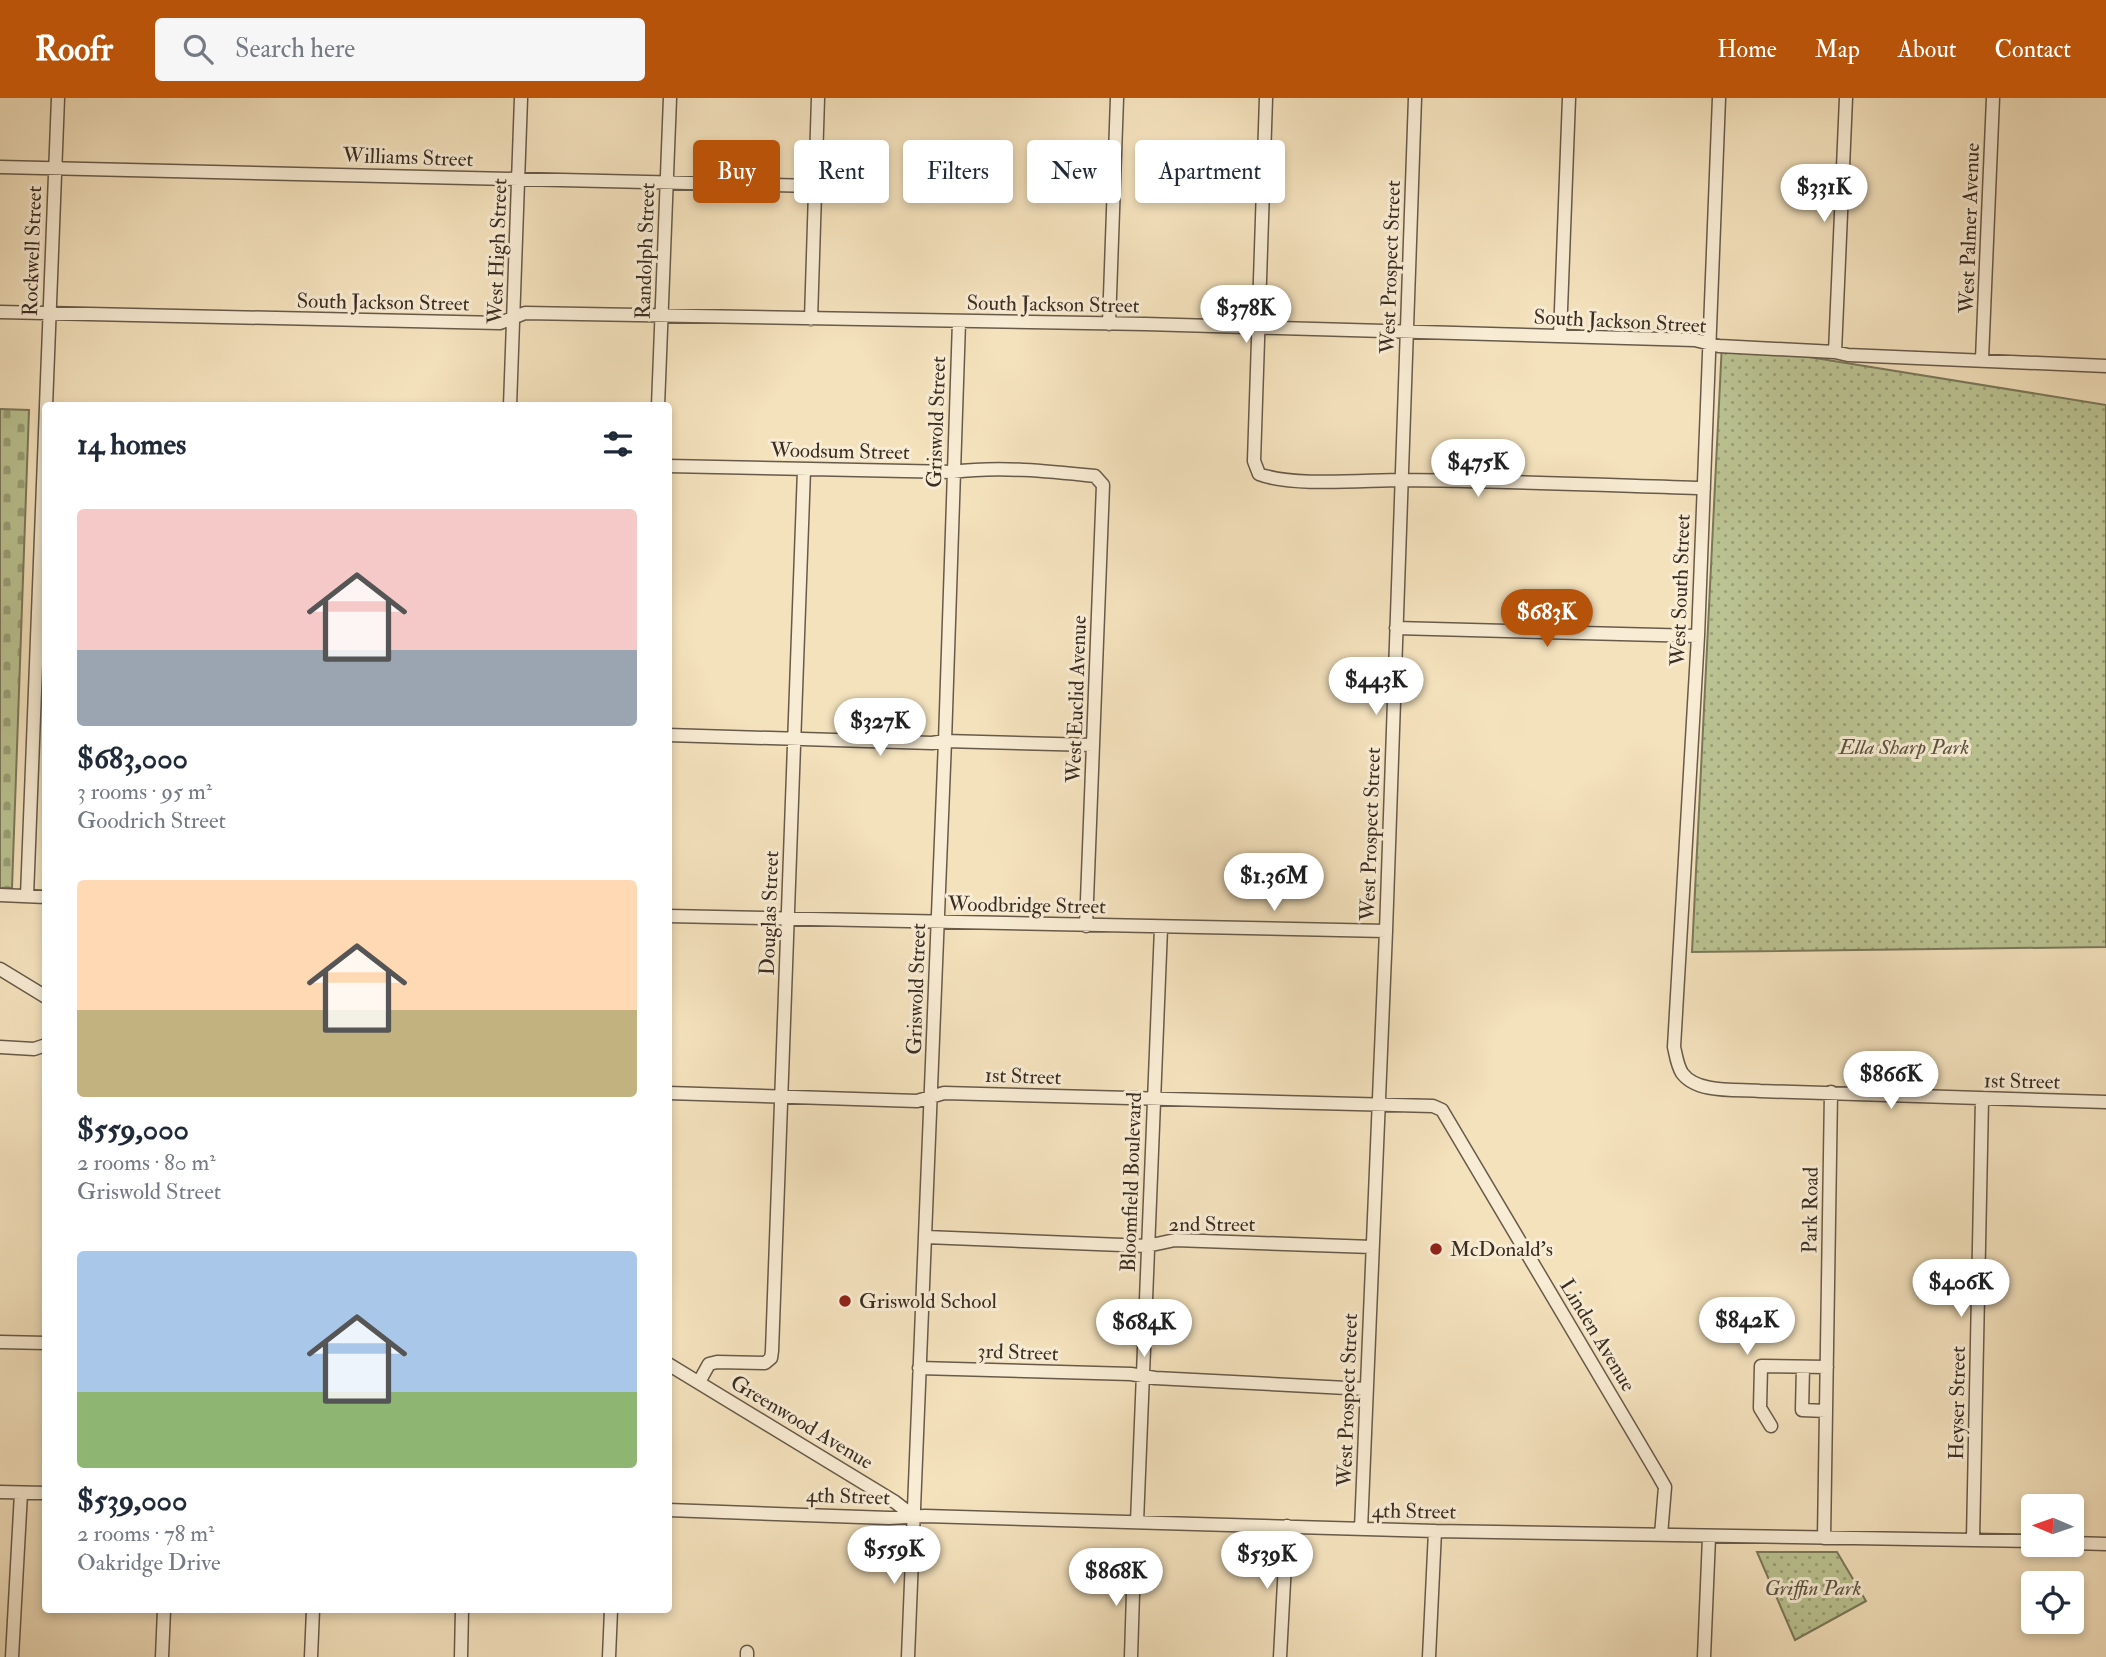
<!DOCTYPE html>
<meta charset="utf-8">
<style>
body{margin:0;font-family:"IM FELL Double Pica",serif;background:#f6f6f7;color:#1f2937;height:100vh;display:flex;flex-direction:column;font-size:26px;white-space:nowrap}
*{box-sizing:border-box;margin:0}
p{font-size:23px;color:#747a83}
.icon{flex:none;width:38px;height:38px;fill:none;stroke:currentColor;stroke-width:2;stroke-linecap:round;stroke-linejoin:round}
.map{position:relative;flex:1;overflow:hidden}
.side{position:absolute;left:42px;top:304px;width:630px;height:1211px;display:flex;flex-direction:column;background:#fff;border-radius:7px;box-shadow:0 4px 10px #0003}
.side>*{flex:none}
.hud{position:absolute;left:693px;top:42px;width:665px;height:63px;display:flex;gap:14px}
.needle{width:46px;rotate:272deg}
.fabs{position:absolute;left:2021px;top:1396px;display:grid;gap:14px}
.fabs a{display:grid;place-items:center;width:63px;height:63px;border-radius:7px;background:#fff;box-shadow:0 4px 10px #0003;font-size:35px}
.price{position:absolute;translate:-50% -60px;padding:0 16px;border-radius:24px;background:#fff;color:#222;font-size:23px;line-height:46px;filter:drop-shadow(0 2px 4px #0008)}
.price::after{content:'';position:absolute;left:50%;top:42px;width:21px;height:16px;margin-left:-10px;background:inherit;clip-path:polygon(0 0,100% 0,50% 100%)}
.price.on{background:#b45309;color:#fff}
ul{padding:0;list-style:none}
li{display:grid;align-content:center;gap:14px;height:371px;padding:0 35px}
li span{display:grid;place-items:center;height:217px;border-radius:7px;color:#555}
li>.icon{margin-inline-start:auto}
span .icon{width:126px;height:126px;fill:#fffc;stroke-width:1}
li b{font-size:30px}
h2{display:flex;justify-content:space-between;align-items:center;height:84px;padding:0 35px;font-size:30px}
.pill{padding:0 24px;border-radius:7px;background:#fff;box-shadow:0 4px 10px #0003;font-size:24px;line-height:63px}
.pill.on{background:#b45309;color:#fff}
header{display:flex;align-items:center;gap:42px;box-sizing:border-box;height:98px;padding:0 35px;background:#b45309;color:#fff}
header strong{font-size:33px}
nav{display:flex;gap:38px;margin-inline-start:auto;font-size:24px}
.search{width:490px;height:63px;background:#f6f6f7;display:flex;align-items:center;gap:18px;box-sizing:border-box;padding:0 24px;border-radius:7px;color:#747a83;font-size:26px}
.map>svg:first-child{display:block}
.cemetery{fill:url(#cemetery-stones);stroke:#7a785a;stroke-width:2}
.park{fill:url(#park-dots);stroke:#7a785a;stroke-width:2}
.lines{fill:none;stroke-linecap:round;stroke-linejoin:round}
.minor-casing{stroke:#685a4a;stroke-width:15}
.minor{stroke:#f8ecd4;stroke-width:12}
.poi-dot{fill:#8f2418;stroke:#f8ecd4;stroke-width:2.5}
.labels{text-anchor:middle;stroke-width:6;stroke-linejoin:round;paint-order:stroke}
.street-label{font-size:21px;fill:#3a2d23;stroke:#f8ecd4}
.park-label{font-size:21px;font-style:italic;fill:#5a523f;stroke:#f8ecd4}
.poi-label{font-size:21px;fill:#3a2d23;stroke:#f8ecd4;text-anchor:start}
</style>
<header>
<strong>Roofr</strong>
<div class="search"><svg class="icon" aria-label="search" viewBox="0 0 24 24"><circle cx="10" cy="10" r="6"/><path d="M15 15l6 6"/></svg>Search here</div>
<nav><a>Home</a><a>Map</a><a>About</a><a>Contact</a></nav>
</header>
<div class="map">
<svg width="2106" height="1559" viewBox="0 0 2106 1559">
<defs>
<pattern id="cemetery-stones" width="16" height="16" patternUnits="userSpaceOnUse" patternTransform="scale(1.75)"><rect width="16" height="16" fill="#bbc392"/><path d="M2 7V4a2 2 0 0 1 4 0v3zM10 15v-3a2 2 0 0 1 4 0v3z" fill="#999f77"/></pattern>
<pattern id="park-dots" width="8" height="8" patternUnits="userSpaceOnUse" patternTransform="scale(1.75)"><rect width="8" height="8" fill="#bbc392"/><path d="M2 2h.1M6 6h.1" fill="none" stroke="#999f77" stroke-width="1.8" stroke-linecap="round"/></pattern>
</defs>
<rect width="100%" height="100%" fill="#f4e2bd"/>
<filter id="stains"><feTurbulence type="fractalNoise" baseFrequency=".00286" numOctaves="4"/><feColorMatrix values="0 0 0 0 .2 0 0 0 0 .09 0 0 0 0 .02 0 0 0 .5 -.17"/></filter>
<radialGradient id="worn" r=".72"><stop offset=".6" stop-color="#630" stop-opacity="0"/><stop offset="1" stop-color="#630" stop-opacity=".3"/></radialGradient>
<path class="cemetery" d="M 0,311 L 29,312 L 12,790 L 0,790 Z"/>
<path class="park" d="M 1722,245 L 2106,307 L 2106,849 L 1692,854 Z
M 1757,1454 L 1837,1454 L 1866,1503 L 1795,1542 Z"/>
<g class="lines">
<g class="minor-casing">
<path id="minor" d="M 1266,0 L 1254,363 L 1259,376 C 1292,389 1365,382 1403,382 C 1503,383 1604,387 1704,390
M 1719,0 L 1698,538 L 1674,949 C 1676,957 1677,967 1682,975 C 1697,996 1738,991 1760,993 L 2106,1004
M 0,69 L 815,88
M 0,214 L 500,225 L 525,215 L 1145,226 L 1695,242 L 1719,248 L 1835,254 L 1848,257 L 2106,268
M 811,221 L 818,0
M 1109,226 L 1117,0
M 1560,238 L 1569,0
M 1835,254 L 1846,0
M 1982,261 L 1993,0
M 46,308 L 58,0
M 510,308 L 521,0
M 658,308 L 670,0
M 668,368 L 953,374 C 999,368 1048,373 1095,378 L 1103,387 L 1086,828
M 1396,530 L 1698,538
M 668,637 L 932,645 L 945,643 L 1093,647
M 0,797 L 46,799
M 27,798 L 46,309
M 668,818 L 1386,833
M 0,871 L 46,899
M 0,949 L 34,951 L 46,947
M 668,995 L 917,1003 L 944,995 L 1433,1008 L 1442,1012 L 1657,1375 L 1665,1389 L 1661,1437
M 926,1139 L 1147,1148 L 1175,1142 L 1372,1149
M 0,1244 L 46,1245
M 668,1266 L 895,1404 L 913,1418
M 1803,1269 L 1802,1312 L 1826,1313
M 919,1270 L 1131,1276 L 1155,1280 L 1366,1291
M 699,1284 L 709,1266 L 717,1264 L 765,1265 L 771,1260 L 772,1253 L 804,372
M 1771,1328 L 1760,1310 L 1761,1268 L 1827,1269
M 0,1394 L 46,1395
M 668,1412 L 889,1420 L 925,1418 L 1435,1433 L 2034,1443
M 1137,1424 L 1161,830
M 1361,1431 L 1386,833 L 1415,0
M 1824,1440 L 1831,994
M 1973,1441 L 1982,1001
M 2072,1445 L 2106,1446
M 12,1559 L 21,1395
M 162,1559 L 164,1512
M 311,1559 L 313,1512
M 461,1559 L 462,1512
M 609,1559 L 611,1512
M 747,1559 L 747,1554
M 908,1559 L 945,643 L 959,224
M 1131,1559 L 1134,1463
M 1280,1559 L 1287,1428
M 1429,1559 L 1435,1433
M 1704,1559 L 1709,1439"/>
</g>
<use href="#minor" class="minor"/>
</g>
<g class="poi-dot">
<circle cx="1436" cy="1151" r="7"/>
<circle cx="845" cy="1203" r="7"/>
</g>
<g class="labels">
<g class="street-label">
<text transform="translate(408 59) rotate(2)" y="7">Williams Street</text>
<text transform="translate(1969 130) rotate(-88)" y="7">West Palmer Avenue</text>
<text transform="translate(32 153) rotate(-88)" y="7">Rockwell Street</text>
<text transform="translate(497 153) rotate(-88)" y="7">West High Street</text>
<text transform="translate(645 153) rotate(-88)" y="7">Randolph Street</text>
<text transform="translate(1390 169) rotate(-88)" y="7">West Prospect Street</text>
<text transform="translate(383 204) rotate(1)" y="7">South Jackson Street</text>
<text transform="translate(1053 206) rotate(1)" y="7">South Jackson Street</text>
<text transform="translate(1620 223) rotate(3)" y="7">South Jackson Street</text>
<text transform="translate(936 324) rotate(-88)" y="7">Griswold Street</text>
<text transform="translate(840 353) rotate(1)" y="7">Woodsum Street</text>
<text transform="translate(1680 492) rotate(-88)" y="7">West South Street</text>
<text transform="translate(1076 601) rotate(-88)" y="7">West Euclid Avenue</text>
<text transform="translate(1370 736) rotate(-88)" y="7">West Prospect Street</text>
<text transform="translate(1027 807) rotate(1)" y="7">Woodbridge Street</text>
<text transform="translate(769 815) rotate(-88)" y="7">Douglas Street</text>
<text transform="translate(916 891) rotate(-88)" y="7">Griswold Street</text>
<text transform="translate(1023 978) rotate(2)" y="7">1st Street</text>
<text transform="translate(2022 983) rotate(1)" y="7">1st Street</text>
<text transform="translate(1131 1084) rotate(-88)" y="7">Bloomfield Boulevard</text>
<text transform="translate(1810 1112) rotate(-89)" y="7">Park Road</text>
<text x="1212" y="1133">2nd Street</text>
<text transform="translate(1598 1237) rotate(59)" y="7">Linden Avenue</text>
<text transform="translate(1018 1254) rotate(2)" y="7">3rd Street</text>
<text transform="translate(1347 1302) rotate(-88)" y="7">West Prospect Street</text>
<text transform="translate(1957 1305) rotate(-89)" y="7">Heyser Street</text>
<text transform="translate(802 1324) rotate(31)" y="7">Greenwood Avenue</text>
<text transform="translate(848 1398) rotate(2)" y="7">4th Street</text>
<text transform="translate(1414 1413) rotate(1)" y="7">4th Street</text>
</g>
<g class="park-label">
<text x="1904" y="656">Ella Sharp Park</text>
<text x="1813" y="1497">Griffin Park</text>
</g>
<g class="poi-label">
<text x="1450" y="1158">McDonald's</text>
<text x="859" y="1210">Griswold School</text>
</g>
</g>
<rect width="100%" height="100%" filter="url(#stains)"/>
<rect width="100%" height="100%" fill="url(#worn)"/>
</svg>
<div class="fabs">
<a><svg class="needle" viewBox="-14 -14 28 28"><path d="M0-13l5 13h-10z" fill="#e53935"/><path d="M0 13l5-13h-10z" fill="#747a83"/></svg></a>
<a><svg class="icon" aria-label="locate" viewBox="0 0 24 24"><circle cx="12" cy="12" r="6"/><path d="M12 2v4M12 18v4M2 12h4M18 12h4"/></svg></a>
</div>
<b class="price" style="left:1824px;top:126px">$331K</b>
<b class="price" style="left:1246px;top:247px">$378K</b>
<b class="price" style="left:1478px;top:401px">$475K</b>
<b class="price on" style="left:1547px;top:551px">$683K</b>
<b class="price" style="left:1376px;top:619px">$443K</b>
<b class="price" style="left:880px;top:660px">$327K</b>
<b class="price" style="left:1274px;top:815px">$1.36M</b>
<b class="price" style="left:1891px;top:1013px">$866K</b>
<b class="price" style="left:1961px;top:1221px">$406K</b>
<b class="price" style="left:1747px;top:1259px">$842K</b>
<b class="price" style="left:1144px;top:1261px">$684K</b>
<b class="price" style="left:894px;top:1488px">$559K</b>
<b class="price" style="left:1267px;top:1493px">$539K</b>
<b class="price" style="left:1116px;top:1510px">$868K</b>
<div class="hud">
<a class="pill on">Buy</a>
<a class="pill">Rent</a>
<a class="pill">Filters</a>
<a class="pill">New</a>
<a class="pill">Apartment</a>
</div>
<section class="side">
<h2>14 homes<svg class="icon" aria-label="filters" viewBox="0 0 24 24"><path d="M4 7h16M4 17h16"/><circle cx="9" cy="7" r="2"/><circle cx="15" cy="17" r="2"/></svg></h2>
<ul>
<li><span style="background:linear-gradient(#f6c9c9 65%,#9aa5b1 0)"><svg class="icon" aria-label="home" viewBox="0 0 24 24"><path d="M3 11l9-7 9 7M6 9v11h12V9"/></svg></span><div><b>$683,000</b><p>3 rooms · 95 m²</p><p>Goodrich Street</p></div></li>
<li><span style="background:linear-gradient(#ffd9b3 60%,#c2b280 0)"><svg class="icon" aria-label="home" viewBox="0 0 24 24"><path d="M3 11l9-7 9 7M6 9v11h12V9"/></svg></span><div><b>$559,000</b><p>2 rooms · 80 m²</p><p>Griswold Street</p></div></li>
<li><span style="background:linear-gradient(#a9c7e8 65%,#8fb573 0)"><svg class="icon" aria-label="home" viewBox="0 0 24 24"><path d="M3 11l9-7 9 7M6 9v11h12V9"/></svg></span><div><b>$539,000</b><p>2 rooms · 78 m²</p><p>Oakridge Drive</p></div></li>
</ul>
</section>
</div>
